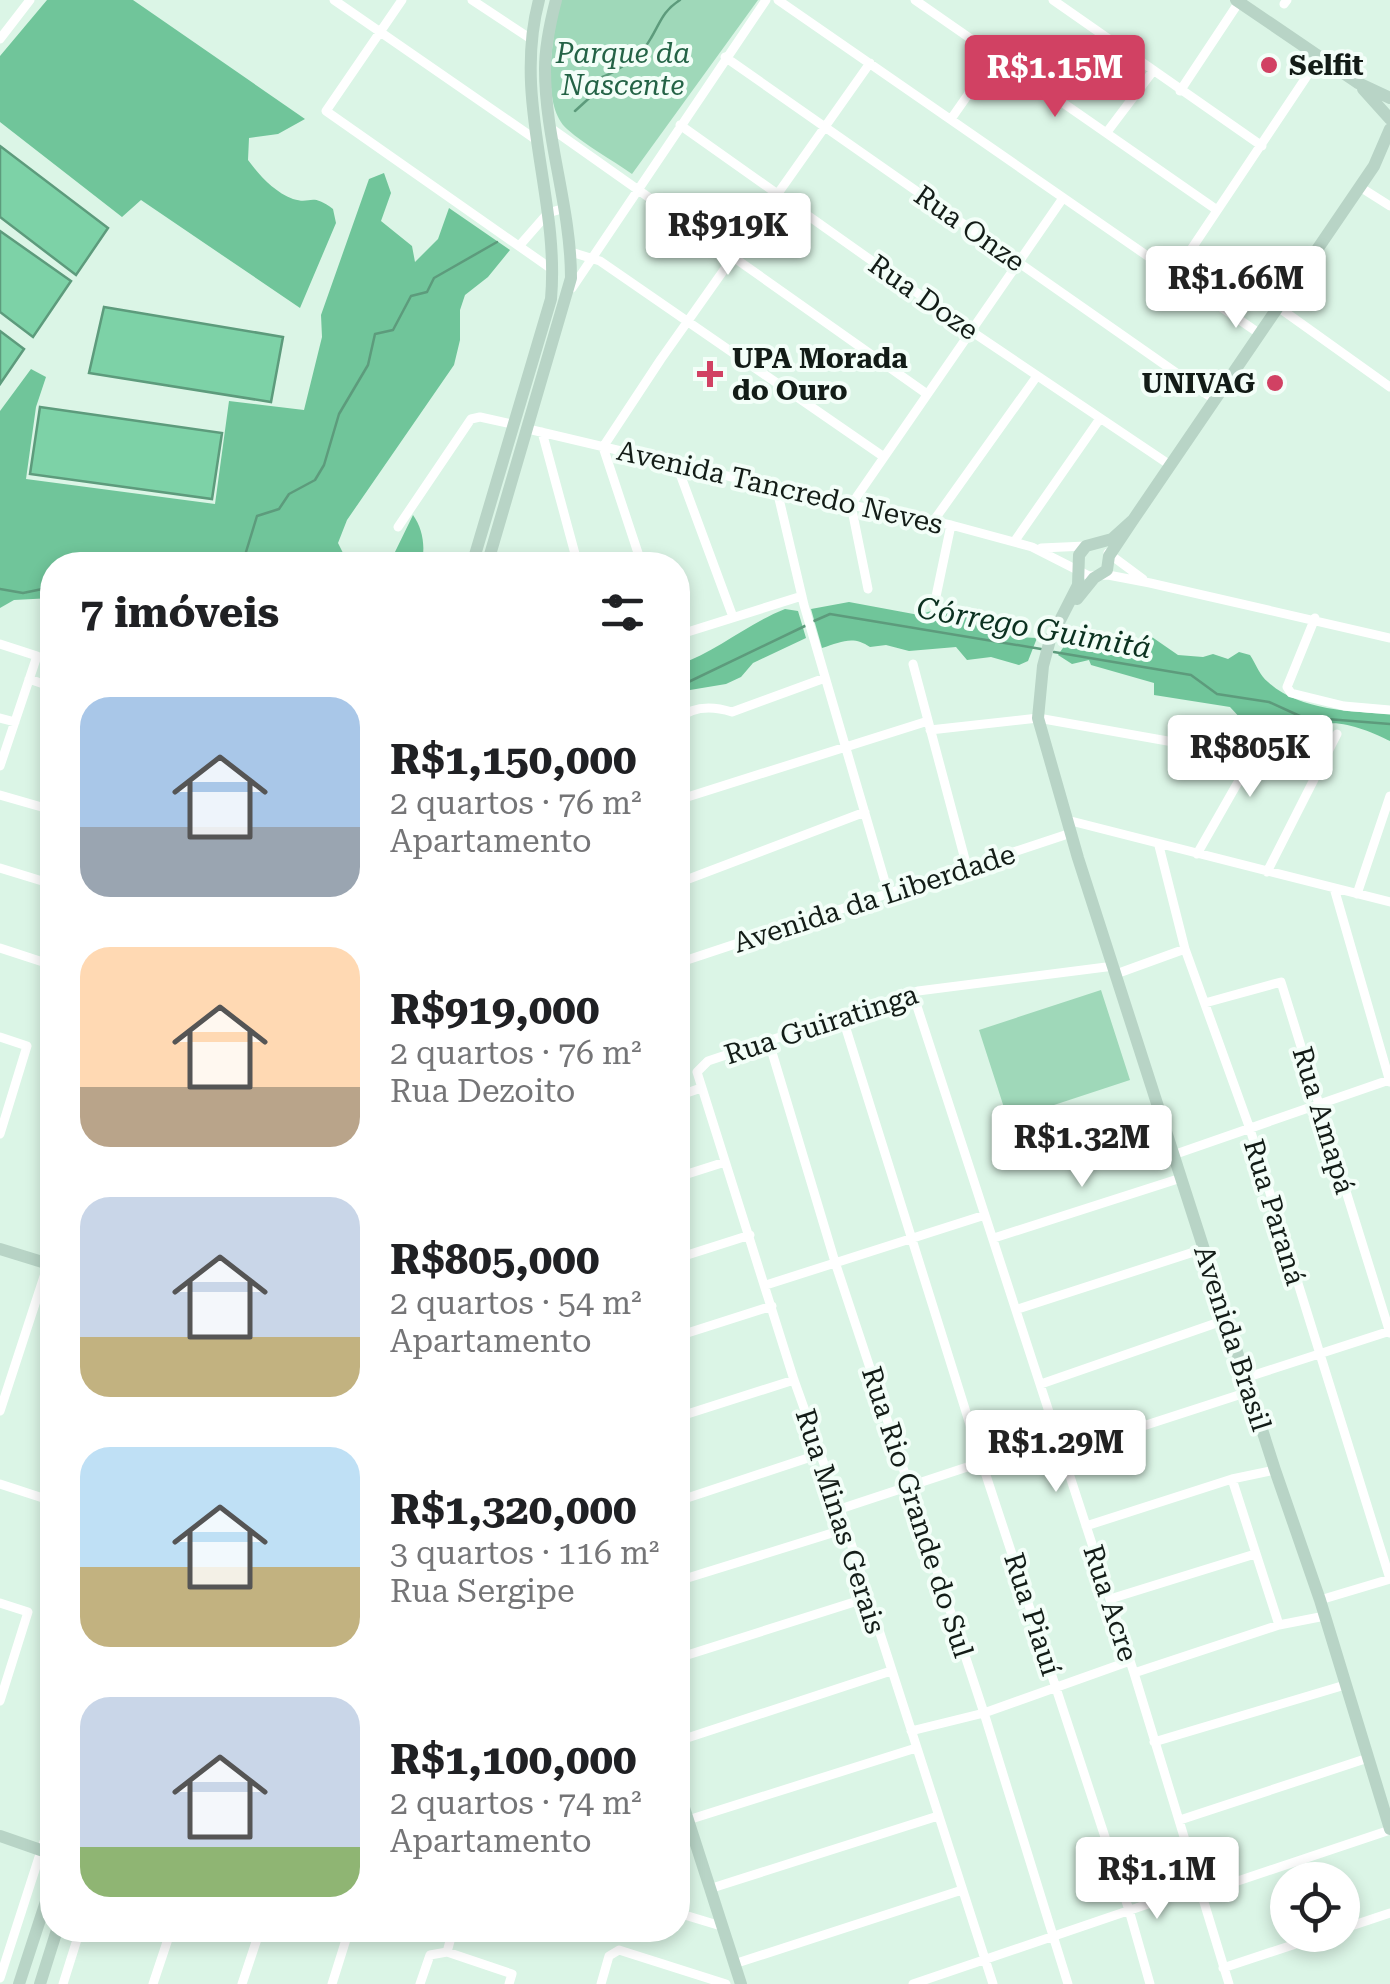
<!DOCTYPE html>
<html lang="pt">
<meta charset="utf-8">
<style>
body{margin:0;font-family:"Roboto Serif",serif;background:#f2f2f2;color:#202124;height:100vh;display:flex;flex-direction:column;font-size:38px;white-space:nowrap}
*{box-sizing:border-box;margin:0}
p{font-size:32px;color:#757577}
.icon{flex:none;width:55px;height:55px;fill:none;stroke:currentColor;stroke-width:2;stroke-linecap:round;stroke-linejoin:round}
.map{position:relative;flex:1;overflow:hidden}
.sheet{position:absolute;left:40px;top:552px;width:650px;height:1390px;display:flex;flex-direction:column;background:#fff;border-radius:40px;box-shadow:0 5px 15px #0003}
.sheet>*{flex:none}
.tools{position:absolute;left:1270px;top:1862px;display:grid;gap:20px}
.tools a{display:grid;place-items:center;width:90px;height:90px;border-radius:50%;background:#fff;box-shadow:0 5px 15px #0003;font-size:50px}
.price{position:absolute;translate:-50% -85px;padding:0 22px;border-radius:10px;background:#fff;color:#222;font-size:32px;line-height:65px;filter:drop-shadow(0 2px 5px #0008)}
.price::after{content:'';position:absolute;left:50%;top:60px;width:30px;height:22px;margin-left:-15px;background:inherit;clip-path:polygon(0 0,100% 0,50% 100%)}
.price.current{background:#d14163;color:#fff}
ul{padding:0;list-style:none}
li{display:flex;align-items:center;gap:30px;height:250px;padding:0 40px}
li span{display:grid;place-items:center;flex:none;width:280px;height:200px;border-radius:30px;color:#555}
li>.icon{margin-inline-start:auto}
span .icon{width:120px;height:120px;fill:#fffc;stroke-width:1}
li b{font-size:42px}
h2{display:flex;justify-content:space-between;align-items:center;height:120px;padding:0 40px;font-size:42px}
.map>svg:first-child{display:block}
.green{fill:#9fd8b9}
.forest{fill:#70c59a}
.water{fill:#7dd2a7;stroke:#5d9b7c;stroke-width:2.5}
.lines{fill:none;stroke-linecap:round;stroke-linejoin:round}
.stream{stroke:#5d9b7c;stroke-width:2.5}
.street{stroke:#fff;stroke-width:9}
.secondary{stroke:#b8d4c6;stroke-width:12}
.poi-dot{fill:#d14163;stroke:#f3fef8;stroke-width:4}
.labels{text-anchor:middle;stroke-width:8;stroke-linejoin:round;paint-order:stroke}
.park-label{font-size:28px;font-style:italic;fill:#246346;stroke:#f3fef8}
.poi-label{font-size:28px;font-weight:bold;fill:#131c17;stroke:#f3fef8;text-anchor:start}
.street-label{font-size:28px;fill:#131c17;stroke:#f3fef8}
.water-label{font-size:30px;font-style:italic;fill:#0b3120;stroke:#f3fef8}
</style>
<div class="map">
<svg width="1390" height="1984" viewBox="0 0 1390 1984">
<rect width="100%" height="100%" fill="#dbf5e6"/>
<path class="green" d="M 560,0 L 758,0 L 632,174 C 611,159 586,146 567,129 C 539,104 554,32 560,0 Z
M 1101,990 L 1130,1080 L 1008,1120 L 979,1030 Z"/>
<path class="forest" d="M 47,0 L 133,0 L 305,119 L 278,134 L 249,138 L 248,160 C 259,175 274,192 293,199 C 312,205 310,192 333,209 L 336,223 L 300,308 L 141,200 L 122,217 L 0,122 L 0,56 Z
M 384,173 L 391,193 L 381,221 L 412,246 L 415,262 L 438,239 L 449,208 L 510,250 L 488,277 L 465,295 L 460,310 L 460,340 L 454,365 L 347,520 L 338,543 L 349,565 L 52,565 L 52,598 L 14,600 L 0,608 L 0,411 L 31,369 L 46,377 L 36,407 L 26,479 L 215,504 L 229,401 L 304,410 L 322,337 L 321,315 L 369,179 Z
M 413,515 C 423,529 426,548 421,565 L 396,565 L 394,554 Z
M 849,602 L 919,615 L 946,606 L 981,613 L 993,622 L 1012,626 L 1017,637 L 1037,638 L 1028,661 L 1019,665 L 991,657 L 967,660 L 956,647 L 909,651 L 886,645 L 870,647 C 853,635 841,642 822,648 L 811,609 Z
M 785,609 L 798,611 L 806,638 L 753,663 L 741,677 L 726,684 L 678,692 L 678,665 C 716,652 747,624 785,609 Z
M 1149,635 L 1178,655 L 1203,657 L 1213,654 L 1228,659 L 1239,652 L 1250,655 C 1256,664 1260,676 1268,682 C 1298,710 1351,712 1390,714 L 1390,741 C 1372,732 1337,717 1318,726 L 1288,716 L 1267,717 L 1261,727 L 1243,721 L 1230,707 L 1154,695 L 1154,683 L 1091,665 L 1089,660 L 1072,664 L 1058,655 L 1067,642 L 1087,648 L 1130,651 L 1138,641 Z"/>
<path class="water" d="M 0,146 L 108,228 L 76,275 L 0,217 Z
M 0,231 L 71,281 L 33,337 L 0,312 Z
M 104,307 L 283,337 L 271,402 L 89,373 Z
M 0,331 L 24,349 L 0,384 Z
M 40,407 L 222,433 L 212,499 L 30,474 Z"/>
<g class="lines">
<path class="stream" d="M 575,111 L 597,91 L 600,78 C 617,72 643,54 651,38 C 661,21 663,11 680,0
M 242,565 L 257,516 L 279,509 L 289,494 L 315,480 L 324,465 L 339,414 L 368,365 L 375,334 L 393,330 L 411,296 L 427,292 L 434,278 L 497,242
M 0,589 L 23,593 L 52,587
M 814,621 L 830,614 L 1041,649
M 1054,652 L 1191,675 L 1217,694 L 1269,702 L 1302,717 L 1390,724
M 678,687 L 807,625"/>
<path class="street" d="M 334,0 L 535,139
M 402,0 L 326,111 L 553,270
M 472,0 L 531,39
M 778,0 L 1260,334
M 915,0 L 1217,210
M 1053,0 L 1262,146
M 1284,4 L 1287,0
M 0,39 L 30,0
M 725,57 L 1215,400
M 1180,91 L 1239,2
M 951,119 L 995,56
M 680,125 L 971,331 L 1170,465
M 552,129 L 927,394
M 1107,132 L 1153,71
M 1360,187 L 1390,206
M 520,245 L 548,213 L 565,208
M 571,252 L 600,261 L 884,457
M 1174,275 L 1319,58
M 572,288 L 766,0
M 1278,307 L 1390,387
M 528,429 L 851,505 L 951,525 L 1032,547 L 1089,576 L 1108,575 L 1150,583 L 1390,638
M 542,432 L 578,565
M 676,463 L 733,617
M 776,486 L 804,605 L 888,892
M 932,523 L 1037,376
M 398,527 L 471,419 L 480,417 L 512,424
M 1014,542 L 1099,420
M 1041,548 L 1086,546
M 1108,553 L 1143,579
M 642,565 L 603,447 L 661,359 L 870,63
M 868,589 L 851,505 L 1063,198
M 934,606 L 951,525
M 1315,618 L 1287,687 L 1291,693 L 1344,706 L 1390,710
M 678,635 L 802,596
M 0,644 L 37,656 L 0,766
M 913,664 L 967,867
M 29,679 L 52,687
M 0,718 L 15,722
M 678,719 C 693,706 713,706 732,712 L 825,678
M 930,730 L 1038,718 L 1252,756
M 678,765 L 684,798 L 678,913
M 0,795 L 52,810
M 678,800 L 928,721
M 1067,820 L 1390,902
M 1159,846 L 1185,949 L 1250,1129 L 1390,1579
M 1197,854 L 1270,726
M 0,868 L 52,884
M 1267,872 L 1337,734
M 678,883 L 865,812
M 1334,888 L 1390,1082
M 1357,894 L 1390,796
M 0,948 L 52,965
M 678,963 L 1071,833
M 1116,974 L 1185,949
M 913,994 L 1134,1673 L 1229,1984
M 1205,1003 L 1281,982 L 1390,1333
M 842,1016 L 982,1463 L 1129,1910 L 1150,1984
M 0,1037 L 27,1046 L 0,1134
M 768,1039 L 835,1262 L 984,1713 L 1068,1984
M 678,1096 L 701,1088
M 1173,1155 L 1389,1080
M 678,1177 L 725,1162
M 994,1238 L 1181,1178
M 678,1258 L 750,1235
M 766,1285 L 985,1215
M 1018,1309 L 1203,1249
M 678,1336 L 772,1306
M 1248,1377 L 1390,1331
M 1041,1384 L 1228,1319
M 0,1411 L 52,1252
M 678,1417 L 794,1380
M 1063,1452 L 1251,1391
M 1232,1479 L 1279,1625
M 0,1484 L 52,1501
M 678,1501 L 820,1454
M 840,1509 L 1058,1437
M 1086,1526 L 1232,1479 L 1275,1470
M 678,1581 L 845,1529
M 1110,1599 L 1255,1554
M 1320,1600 L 1390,1579
M 0,1603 L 28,1612 L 0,1701
M 678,1658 L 867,1598
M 1134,1673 L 1279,1625 L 1325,1616
M 911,1731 L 984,1713 L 1130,1661
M 678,1741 L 891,1671
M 1154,1742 L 1345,1685
M 688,1820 L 916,1748
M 1180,1820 L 1368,1758
M 709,1889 L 938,1816
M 678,1913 L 721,1926
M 1342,1929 L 1390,1913
M 447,1952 L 453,1930
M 734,1964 L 962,1890
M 1223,1968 L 1323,1935
M 0,1978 L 52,1817
M 63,1984 L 80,1930
M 153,1984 L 171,1930
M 242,1984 L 260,1930
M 332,1984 L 349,1930
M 420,1984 L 430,1955 L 447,1952 L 512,1974 L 509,1984
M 601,1984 L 609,1956 L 619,1950 L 726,1984
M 913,1984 L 1192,1889 L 1214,1889 L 1390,1830
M 993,1984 L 840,1509 L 794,1380 L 697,1072 L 708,1061 L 918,991 L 1114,966"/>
<path class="secondary" d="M 1236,0 L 1358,83 L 1390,98
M 1363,89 L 1390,119
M 1133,520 L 1112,539 L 1086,546 L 1079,555 L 1078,585 L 1050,640 L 1043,666 L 1038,718 L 1078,858 L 1275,1470 L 1320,1600 L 1390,1829
M 472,565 L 551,299 C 560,198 512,101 539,0
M 487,565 L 571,278 C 571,207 545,139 545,69 C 545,46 550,23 556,0
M 1077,599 L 1094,578 L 1107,570 L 1109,556 L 1133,520 L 1374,166 L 1390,129
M 0,1249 L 52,1265
M 678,1789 L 741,1984
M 0,1836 L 52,1854
M 19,1984 L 52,1883
M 40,1984 L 57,1930"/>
</g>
<g class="poi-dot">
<circle cx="1269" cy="65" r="10"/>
<path d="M705 359h10v10h10v10h-10v10h-10v-10h-10v-10h10z"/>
<circle cx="1275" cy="383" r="10"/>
</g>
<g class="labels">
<g class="park-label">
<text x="623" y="63">Parque da<tspan x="623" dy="32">Nascente</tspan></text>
</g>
<g class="poi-label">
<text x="1289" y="75">Selfit</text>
<text x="732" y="368">UPA Morada<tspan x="732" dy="32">do Ouro</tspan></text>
<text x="1255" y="393" text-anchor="end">UNIVAG</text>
</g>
<g class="street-label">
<text transform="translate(970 228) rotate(35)" y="10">Rua Onze</text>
<text transform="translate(924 297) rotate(35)" y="10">Rua Doze</text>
<text transform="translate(780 487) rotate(13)" y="10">Avenida Tancredo Neves</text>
<text transform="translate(874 898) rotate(-18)" y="10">Avenida da Liberdade</text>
<text transform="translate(821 1024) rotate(-18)" y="10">Rua Guiratinga</text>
<text transform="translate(1324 1120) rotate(73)" y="10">Rua Amapá</text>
<text transform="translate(1275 1212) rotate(73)" y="10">Rua Paraná</text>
<text transform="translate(1233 1338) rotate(72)" y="10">Avenida Brasil</text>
<text transform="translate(918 1512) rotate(72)" y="10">Rua Rio Grande do Sul</text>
<text transform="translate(841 1521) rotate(72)" y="10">Rua Minas Gerais</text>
<text transform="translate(1111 1603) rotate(72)" y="10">Rua Acre</text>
<text transform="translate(1033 1614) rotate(72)" y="10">Rua Piauí</text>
</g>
<g class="water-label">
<text transform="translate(1034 628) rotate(10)" y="10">Córrego Guimitá</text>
</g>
</g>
</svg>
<div class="tools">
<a><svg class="icon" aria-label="locate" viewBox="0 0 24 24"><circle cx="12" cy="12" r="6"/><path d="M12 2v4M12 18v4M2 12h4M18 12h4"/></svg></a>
</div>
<b class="price current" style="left:1055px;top:120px">R$1.15M</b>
<b class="price" style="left:728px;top:278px">R$919K</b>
<b class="price" style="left:1236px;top:331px">R$1.66M</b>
<b class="price" style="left:1250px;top:800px">R$805K</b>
<b class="price" style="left:1082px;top:1190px">R$1.32M</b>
<b class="price" style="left:1056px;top:1495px">R$1.29M</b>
<b class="price" style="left:1157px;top:1922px">R$1.1M</b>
<section class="sheet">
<h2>7 imóveis<svg class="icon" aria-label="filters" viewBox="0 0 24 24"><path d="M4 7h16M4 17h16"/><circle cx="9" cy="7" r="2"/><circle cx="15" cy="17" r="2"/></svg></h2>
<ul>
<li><span style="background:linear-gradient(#a9c7e8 65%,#9aa5b1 0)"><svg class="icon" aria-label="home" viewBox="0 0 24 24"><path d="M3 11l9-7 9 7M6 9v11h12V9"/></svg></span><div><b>R$1,150,000</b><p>2 quartos · 76 m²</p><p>Apartamento</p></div></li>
<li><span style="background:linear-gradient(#ffd9b3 70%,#b9a48a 0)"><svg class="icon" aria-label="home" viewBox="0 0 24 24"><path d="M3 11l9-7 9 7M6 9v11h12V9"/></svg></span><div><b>R$919,000</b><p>2 quartos · 76 m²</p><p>Rua Dezoito</p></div></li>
<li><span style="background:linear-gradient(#c9d6e8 70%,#c2b280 0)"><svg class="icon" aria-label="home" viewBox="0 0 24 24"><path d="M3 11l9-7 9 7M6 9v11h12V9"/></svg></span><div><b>R$805,000</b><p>2 quartos · 54 m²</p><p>Apartamento</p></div></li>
<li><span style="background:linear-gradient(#bfe0f5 60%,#c2b280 0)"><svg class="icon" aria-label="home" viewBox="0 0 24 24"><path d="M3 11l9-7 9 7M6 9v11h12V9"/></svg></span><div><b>R$1,320,000</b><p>3 quartos · 116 m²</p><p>Rua Sergipe</p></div></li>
<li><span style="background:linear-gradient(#c9d6e8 75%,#8fb573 0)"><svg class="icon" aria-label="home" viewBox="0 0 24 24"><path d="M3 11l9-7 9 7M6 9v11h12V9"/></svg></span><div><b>R$1,100,000</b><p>2 quartos · 74 m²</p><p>Apartamento</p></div></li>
</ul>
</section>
</div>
